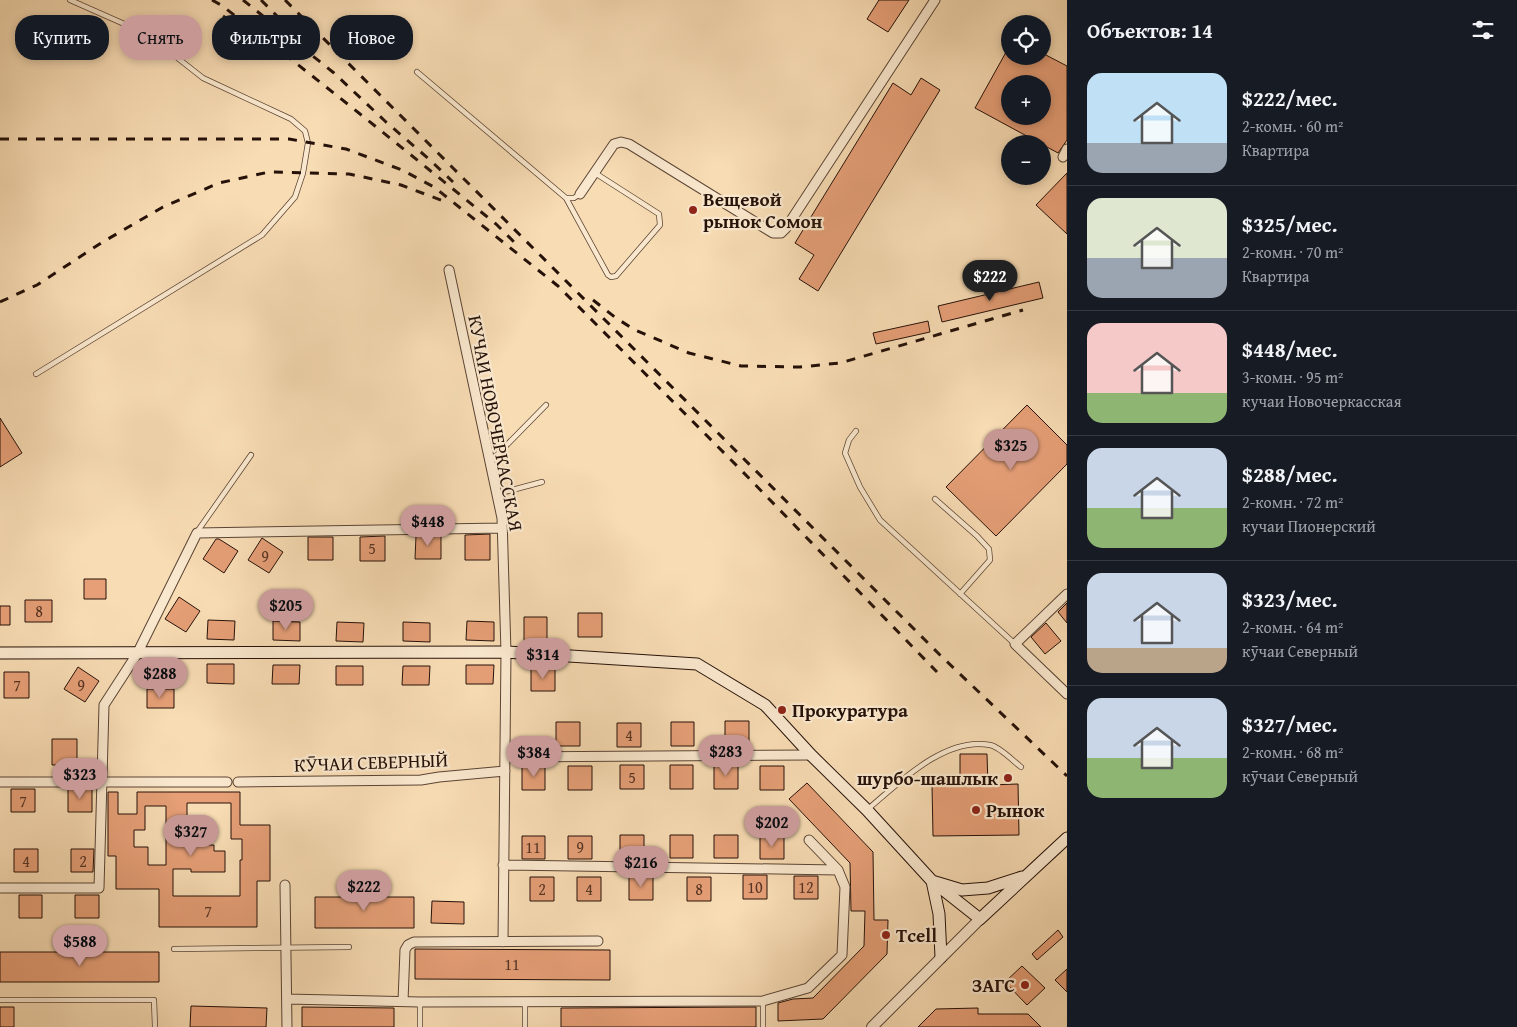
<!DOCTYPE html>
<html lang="ru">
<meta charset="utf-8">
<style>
body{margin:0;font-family:"Gentium Book Plus",serif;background:#20242c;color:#f1f3f6;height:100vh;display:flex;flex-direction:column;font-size:19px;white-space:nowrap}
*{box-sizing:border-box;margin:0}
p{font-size:16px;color:#9ea1a6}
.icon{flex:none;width:28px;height:28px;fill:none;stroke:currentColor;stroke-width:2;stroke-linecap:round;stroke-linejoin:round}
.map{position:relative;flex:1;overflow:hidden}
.drawer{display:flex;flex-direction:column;background:#171b24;width:450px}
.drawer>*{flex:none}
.hud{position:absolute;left:15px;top:15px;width:475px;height:45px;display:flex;gap:10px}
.tools{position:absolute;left:1001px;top:15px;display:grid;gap:10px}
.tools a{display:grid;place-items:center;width:50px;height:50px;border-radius:50%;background:#171b24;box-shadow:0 2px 8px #0003;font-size:25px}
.price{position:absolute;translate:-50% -42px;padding:0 11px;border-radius:18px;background:#c59692;color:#111;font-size:16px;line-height:32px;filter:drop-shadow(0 1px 2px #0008)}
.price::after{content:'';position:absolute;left:50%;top:30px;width:15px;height:11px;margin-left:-8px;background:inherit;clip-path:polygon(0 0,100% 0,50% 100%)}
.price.on{background:#222;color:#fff}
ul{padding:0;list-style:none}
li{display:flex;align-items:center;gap:15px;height:125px;padding:0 20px}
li+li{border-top:1px solid #363941}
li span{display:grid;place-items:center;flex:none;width:140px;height:100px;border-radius:15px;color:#555}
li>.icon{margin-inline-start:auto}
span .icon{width:60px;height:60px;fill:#fffc;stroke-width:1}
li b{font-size:21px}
h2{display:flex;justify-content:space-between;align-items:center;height:60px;padding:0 20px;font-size:21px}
.pill{padding:0 18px;border-radius:20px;background:#171b24;box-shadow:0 2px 8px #0003;font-size:18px;line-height:45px}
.pill.on{background:#c59692;color:#111}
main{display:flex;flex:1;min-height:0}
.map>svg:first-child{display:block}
.building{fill:#e69f77;stroke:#251109;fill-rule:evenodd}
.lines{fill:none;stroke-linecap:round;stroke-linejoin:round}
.service-casing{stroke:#5a4434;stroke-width:6}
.minor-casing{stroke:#5a4434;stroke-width:11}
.tertiary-casing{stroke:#5a4434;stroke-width:12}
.secondary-casing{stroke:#251109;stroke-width:13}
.service{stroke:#fae8ce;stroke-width:4.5}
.minor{stroke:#fae8ce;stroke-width:9}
.tertiary{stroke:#fae8ce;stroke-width:10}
.secondary{stroke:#fae8ce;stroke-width:11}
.rail{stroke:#251109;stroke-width:3;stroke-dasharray:9 9;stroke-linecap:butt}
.poi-dot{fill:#8f2418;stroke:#fae8ce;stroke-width:2}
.labels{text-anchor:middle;stroke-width:4.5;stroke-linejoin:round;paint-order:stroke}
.number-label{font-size:16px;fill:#553424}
.poi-label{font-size:19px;font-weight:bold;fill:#251109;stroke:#fae8ce;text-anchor:start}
.street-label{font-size:19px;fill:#251109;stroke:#fae8ce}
</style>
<main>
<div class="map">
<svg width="1067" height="1027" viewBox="0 0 1067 1027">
<rect width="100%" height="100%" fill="#f8dcb4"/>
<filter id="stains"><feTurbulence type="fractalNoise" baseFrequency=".004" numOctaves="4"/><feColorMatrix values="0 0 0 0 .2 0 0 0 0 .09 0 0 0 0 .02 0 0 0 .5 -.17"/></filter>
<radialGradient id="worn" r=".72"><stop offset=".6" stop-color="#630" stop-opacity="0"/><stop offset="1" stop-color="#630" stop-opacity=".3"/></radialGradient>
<path class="building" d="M 879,0 L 909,0 L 888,32 L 867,19 Z
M 1010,45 L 1010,56 L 1042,56 L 1042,53 L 1067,66 L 1067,140 L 1058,153 L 975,108 ZM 1010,84 L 1042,84 L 1042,116 L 1010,116 Z
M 921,78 L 940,90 L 818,291 L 799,279 L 814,255 L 795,243 L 893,83 L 911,95 Z
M 1067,173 L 1067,234 L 1036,205 Z
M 1039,282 L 1043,298 L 942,322 L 938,306 Z
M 928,321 L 930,332 L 876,344 L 873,333 Z
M 1027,405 L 1067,445 L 1067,464 L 996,536 L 946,487 Z
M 0,418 L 22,453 L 0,467 Z
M 490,534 L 490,560 L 465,560 L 465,535 Z
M 441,535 L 441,559 L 415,559 L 416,536 Z
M 385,536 L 385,561 L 360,561 L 360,537 Z
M 308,537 L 333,537 L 333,560 L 308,560 Z
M 262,538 L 283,552 L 269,573 L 248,560 Z
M 216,539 L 219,539 L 238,551 L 224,573 L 203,559 Z
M 84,579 L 106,579 L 106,599 L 84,599 Z
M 179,597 L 200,611 L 186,632 L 165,619 Z
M 25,600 L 52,600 L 52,622 L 25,622 Z
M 1067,603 L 1067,623 L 1058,612 Z
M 0,606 L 10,606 L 10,625 L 0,625 Z
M 578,613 L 602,613 L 602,637 L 578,637 Z
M 524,617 L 547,617 L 547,641 L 524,641 Z
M 208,620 L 235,621 L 234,640 L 207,639 Z
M 273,621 L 300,622 L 300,641 L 273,640 Z
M 467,621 L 494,622 L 494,641 L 466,640 Z
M 337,622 L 364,623 L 363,642 L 336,641 Z
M 403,622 L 430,623 L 430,642 L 403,641 Z
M 1046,623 L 1061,641 L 1045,654 L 1031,637 Z
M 207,664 L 234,664 L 234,684 L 207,683 Z
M 273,665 L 300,665 L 299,684 L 272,684 Z
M 466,665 L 494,665 L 493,684 L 466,684 Z
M 336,666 L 363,666 L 363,685 L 336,685 Z
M 403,666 L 430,666 L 429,685 L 402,685 Z
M 78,667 L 99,681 L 85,702 L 64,689 Z
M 531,668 L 555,668 L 555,691 L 531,691 Z
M 4,672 L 29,672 L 29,698 L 4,698 Z
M 147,689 L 174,689 L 174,708 L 147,708 Z
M 725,721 L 749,721 L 749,745 L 725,745 Z
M 556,722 L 580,722 L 580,746 L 556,746 Z
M 671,722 L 694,722 L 694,746 L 671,746 Z
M 617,723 L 641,723 L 641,747 L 617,747 Z
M 52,739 L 77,739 L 77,765 L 52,765 Z
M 960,754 L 987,754 L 988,785 L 1018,784 L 1019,835 L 933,836 L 932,785 L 960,785 Z
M 620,765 L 644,765 L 644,789 L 620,789 Z
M 670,765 L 693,765 L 693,789 L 670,789 Z
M 714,765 L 738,765 L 738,789 L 714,789 Z
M 522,766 L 545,766 L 545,790 L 522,790 Z
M 568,766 L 592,766 L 592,790 L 568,790 Z
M 760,766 L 784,766 L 784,790 L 760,790 Z
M 807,783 L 873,852 L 874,920 L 888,920 L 887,954 L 823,1019 L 778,1021 L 778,1003 L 793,999 L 813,998 L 864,946 L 865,911 L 851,911 L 850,863 L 789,799 Z
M 11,789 L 35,789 L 35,812 L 11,812 Z
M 68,789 L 92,789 L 92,812 L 68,812 Z
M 108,792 L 118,792 L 118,814 L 137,814 L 137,792 L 240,792 L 240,825 L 270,825 L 270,881 L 257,881 L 257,927 L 159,927 L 159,889 L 116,889 L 116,856 L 108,856 ZM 187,803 L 231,803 L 231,839 L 242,839 L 242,860 L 240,860 L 240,896 L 173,896 L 173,869 L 191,869 L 191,872 L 225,872 L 225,851 L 214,851 L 214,845 L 187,845 ZM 145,806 L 166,806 L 166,865 L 148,865 L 148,847 L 134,847 L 134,830 L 145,830 Z
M 620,835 L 644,835 L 644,858 L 620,858 Z
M 670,835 L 693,835 L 693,858 L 670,858 Z
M 714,835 L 738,835 L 738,858 L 714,858 Z
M 522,836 L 545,836 L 545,859 L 522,859 Z
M 568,836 L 592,836 L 592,859 L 568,859 Z
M 760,836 L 784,836 L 784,859 L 760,859 Z
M 14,849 L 38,849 L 38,872 L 14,872 Z
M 71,849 L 94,849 L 93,872 L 71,872 Z
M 743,875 L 767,875 L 767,899 L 743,899 Z
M 629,876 L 653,876 L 653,900 L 629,900 Z
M 794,876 L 818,876 L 818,899 L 794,899 Z
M 530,877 L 554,877 L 554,901 L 530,901 Z
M 577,877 L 601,877 L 601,901 L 577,901 Z
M 687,877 L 711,877 L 711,901 L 687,901 Z
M 19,895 L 42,895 L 42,918 L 19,918 Z
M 75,895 L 99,895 L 99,918 L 75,918 Z
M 315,897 L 414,897 L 414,928 L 315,928 Z
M 432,901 L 464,902 L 464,924 L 431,923 Z
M 1058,930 L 1063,937 L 1037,960 L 1032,954 Z
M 415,949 L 610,950 L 610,980 L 415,979 Z
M 0,952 L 159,952 L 159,982 L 0,982 Z
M 1022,966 L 1045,988 L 1027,1005 L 1005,982 Z
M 1067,969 L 1067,992 L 1055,980 Z
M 191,1006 L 267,1008 L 266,1027 L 190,1027 Z
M 0,1007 L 14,1007 L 14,1027 L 0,1027 Z
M 302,1007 L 394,1008 L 394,1027 L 302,1027 Z
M 756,1007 L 756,1027 L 561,1027 L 561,1008 Z
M 978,1008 L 978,1014 L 1028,1014 L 1041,1027 L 918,1027 L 936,1009 Z"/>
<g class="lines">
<g class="service-casing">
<path id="service" d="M 417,72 L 566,198 L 574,198 L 580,194
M 566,198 L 608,275 L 611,277 L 616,276 L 660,225 L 659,214 L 595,173
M 36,374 L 262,235 L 295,197 L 303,173 L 308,143 L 305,131 L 291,119 L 203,78 L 147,34 L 70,0
M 856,431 L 849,440 L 845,453 L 860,487 L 880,520 L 1015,644
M 491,461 L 546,405
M 497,494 L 542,482
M 935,499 L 977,536 L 989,549 L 990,560 L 960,594
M 197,532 L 251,455
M 868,809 C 899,783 945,736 990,745 C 1000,747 1012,760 1021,767
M 174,949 L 349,947
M 0,1000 L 154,1000 L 155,1027
M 525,1002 L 525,1027
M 420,1027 L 420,1002
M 763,1027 L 763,1001"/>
</g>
<g class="minor-casing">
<path id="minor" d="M 1063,157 L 1067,149
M 580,194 L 614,144 L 621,142 L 629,144 L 773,233 L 781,233 L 786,228 L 935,0
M 449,270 L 502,518 L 506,652 L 503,942
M 1067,594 L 1015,644 L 1067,694
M 505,757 L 811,755
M 0,782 L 227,782
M 238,782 L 421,780 L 439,777 L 505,771
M 503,865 L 838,870
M 285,885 L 287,1027
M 0,888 L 99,888 L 104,705 L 137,654 L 197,533 L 502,528
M 287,999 L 420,1002 L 763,1001 L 808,988 L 842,955 L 845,887 L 838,870 L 809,840
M 403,1001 L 405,950 L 408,945 L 414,942 L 598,941"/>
</g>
<g class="tertiary-casing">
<path id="tertiary" d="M 872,1027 L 980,919"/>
</g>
<g class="secondary-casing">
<path id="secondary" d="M 0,653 L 506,652 L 697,664 L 765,705 L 811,755 L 867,810 L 932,881 L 980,919 L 1067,838
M 941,957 L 939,914 L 932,881 L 962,890 L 988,888 L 1022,877"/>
</g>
<use href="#service" class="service"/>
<use href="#minor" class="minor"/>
<use href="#tertiary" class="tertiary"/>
<use href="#secondary" class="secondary"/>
<path class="rail" d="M 212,0 L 221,5 C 314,76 405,150 496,224 L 514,242
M 243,0 L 334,73 L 386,122 L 430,160 L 453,182
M 261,0 L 295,34
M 285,0 L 940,655 L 1067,776
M 223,16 L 267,49
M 0,139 L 289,139 L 346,149 L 402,170 L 434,187 L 558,286 L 741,470 L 937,672
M 593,300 L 616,318 L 635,330 L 689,353 L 741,366 L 800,367 L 840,363 L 1023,310
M 0,302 L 37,285 L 101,243 L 163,207 L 219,183 L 269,172 L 349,174 L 401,185 L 446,202"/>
</g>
<g class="poi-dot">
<circle cx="693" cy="210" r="5"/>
<circle cx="782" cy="710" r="5"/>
<circle cx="1008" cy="778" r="5"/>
<circle cx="976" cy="810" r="5"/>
<circle cx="886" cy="935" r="5"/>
<circle cx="1025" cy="985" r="5"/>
</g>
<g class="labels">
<g class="number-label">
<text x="372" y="554">5</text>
<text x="265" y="562">9</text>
<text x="39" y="617">8</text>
<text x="17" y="691">7</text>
<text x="81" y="691">9</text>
<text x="629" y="741">4</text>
<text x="632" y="783">5</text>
<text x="23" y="807">7</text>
<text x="533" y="853">11</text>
<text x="580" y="853">9</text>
<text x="26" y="867">4</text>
<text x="83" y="867">2</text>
<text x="755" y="893">10</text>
<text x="806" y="893">12</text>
<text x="542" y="895">2</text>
<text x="589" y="895">4</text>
<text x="699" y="895">8</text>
<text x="208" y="917">7</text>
<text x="512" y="970">11</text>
</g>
<g class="poi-label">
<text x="703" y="206">Вещевой<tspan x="703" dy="22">рынок Сомон</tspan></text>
<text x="792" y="717">Прокуратура</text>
<text x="998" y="785" text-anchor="end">шурбо-шашлык</text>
<text x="986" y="817">Рынок</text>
<text x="896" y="942">Tcell</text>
<text x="1015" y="992" text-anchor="end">ЗАГС</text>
</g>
<g class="street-label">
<text transform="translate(496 423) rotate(79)" y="7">КУЧАИ НОВОЧЕРКАССКАЯ</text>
<text transform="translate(371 762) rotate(-2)" y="7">КӮЧАИ СЕВЕРНЫЙ</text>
</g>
</g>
<rect width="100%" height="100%" filter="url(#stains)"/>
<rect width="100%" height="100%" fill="url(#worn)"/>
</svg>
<div class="tools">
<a><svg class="icon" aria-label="locate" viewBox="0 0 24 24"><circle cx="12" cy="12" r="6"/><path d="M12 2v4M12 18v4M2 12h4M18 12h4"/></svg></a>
<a>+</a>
<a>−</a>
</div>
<b class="price on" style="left:990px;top:302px">$222</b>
<b class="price" style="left:1011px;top:471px">$325</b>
<b class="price" style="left:428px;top:547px">$448</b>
<b class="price" style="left:286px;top:631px">$205</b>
<b class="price" style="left:543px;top:680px">$314</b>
<b class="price" style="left:160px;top:699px">$288</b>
<b class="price" style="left:726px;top:777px">$283</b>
<b class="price" style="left:534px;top:778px">$384</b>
<b class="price" style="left:80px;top:800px">$323</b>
<b class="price" style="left:772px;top:848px">$202</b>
<b class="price" style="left:191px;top:857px">$327</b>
<b class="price" style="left:641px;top:888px">$216</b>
<b class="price" style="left:364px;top:912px">$222</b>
<b class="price" style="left:80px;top:967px">$588</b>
<div class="hud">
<a class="pill">Купить</a>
<a class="pill on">Снять</a>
<a class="pill">Фильтры</a>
<a class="pill">Новое</a>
</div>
</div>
<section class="drawer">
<h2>Объектов: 14<svg class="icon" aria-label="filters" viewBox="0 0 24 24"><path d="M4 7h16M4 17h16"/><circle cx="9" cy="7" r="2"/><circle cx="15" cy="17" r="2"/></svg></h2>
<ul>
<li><span style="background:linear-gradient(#bfe0f5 70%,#9aa5b1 0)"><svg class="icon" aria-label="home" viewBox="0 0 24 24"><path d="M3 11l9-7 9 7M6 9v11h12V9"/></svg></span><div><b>$222/мес.</b><p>2-комн. · 60 m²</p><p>Квартира</p></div></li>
<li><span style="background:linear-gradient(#dfe7d0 60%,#9aa5b1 0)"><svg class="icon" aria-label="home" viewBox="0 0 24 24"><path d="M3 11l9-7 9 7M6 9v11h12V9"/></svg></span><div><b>$325/мес.</b><p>2-комн. · 70 m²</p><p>Квартира</p></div></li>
<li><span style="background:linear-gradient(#f6c9c9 70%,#8fb573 0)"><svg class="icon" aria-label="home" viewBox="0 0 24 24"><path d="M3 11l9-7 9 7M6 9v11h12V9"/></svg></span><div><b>$448/мес.</b><p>3-комн. · 95 m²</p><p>кучаи Новочеркасская</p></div></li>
<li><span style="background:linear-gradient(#c9d6e8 60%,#8fb573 0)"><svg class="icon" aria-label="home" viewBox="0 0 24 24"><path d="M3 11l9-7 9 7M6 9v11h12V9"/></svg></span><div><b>$288/мес.</b><p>2-комн. · 72 m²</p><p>кучаи Пионерский</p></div></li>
<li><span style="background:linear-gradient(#c9d6e8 75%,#b9a48a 0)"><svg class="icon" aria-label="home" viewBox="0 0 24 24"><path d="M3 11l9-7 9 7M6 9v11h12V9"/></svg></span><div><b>$323/мес.</b><p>2-комн. · 64 m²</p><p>кӯчаи Северный</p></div></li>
<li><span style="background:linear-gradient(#c9d6e8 60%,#8fb573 0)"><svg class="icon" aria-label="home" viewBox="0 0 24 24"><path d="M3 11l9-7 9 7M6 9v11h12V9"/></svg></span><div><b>$327/мес.</b><p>2-комн. · 68 m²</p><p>кӯчаи Северный</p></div></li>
</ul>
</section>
</main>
